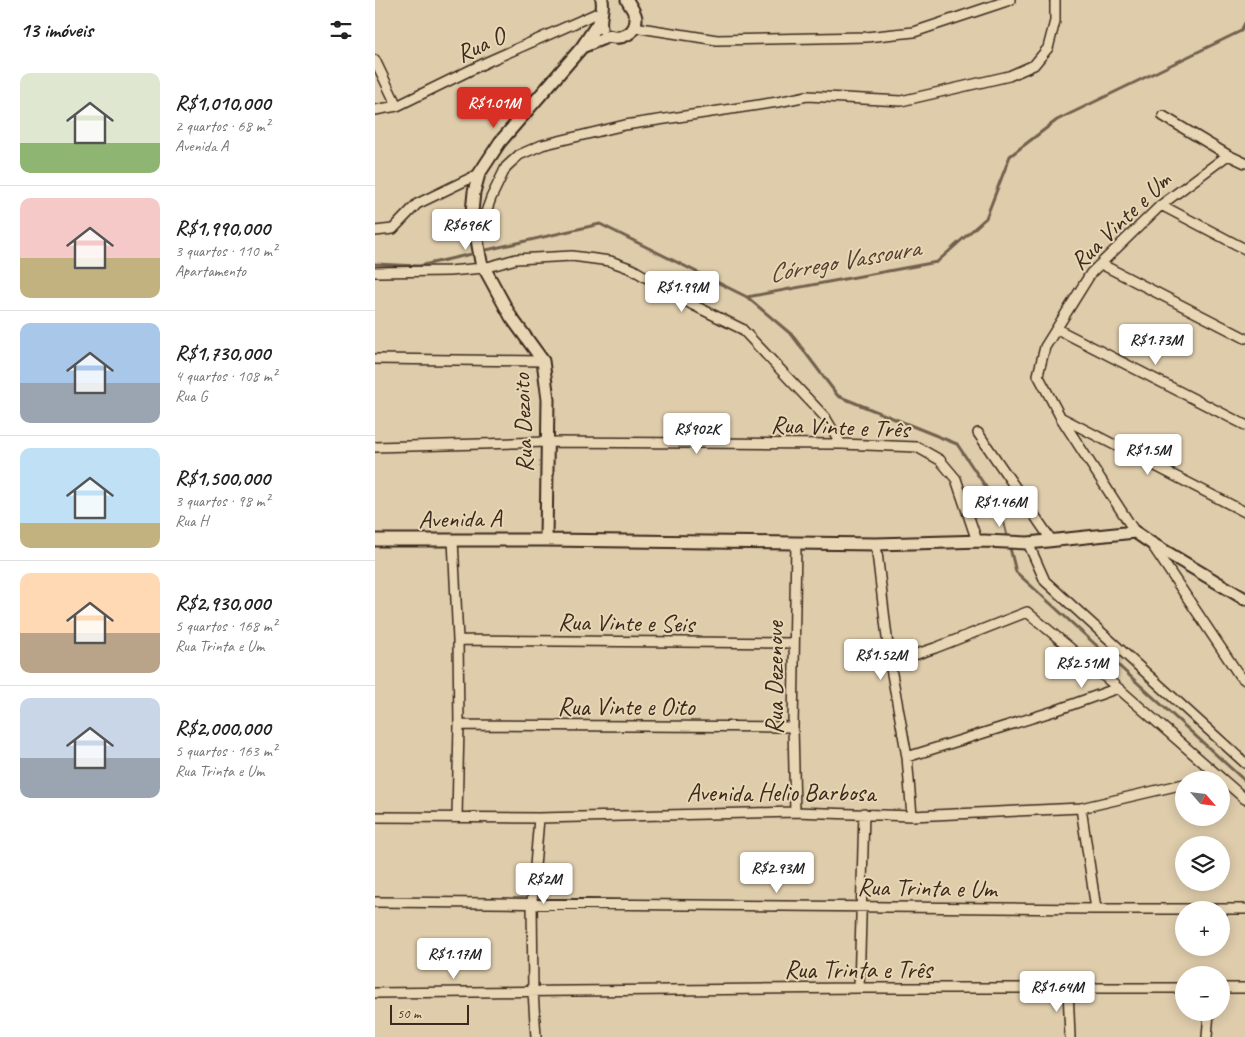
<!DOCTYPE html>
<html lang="pt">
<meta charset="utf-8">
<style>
body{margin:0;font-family:Caveat,sans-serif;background:#f2f2f2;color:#222;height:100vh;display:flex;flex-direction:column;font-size:19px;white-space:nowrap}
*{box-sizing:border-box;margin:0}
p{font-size:16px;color:#767676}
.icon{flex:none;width:28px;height:28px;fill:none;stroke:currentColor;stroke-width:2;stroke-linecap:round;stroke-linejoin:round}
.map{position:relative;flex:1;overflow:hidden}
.drawer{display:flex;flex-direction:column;background:#fff;width:375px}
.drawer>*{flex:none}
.needle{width:32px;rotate:118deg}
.fabs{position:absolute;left:800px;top:771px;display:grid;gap:10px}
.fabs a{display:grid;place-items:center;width:55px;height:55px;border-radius:50%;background:#fff;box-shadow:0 2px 12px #0003;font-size:25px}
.scale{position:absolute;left:15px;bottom:12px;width:79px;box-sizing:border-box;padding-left:5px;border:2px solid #3b2a1e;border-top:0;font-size:14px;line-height:18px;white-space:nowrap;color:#3b2a1e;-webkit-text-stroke:4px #e9d6b4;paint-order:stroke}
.price{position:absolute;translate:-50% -42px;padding:0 11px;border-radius:5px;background:#fff;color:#222;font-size:16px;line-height:32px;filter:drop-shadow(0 1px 2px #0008)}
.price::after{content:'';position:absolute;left:50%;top:30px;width:15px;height:11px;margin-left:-8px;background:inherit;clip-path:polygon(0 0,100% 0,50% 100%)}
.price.active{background:#d93025;color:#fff}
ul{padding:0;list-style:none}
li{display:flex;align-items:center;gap:15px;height:125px;padding:0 20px}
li+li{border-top:1px solid #e0e0e0}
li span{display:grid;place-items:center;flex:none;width:140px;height:100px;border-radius:10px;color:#555}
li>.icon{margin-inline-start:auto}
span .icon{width:60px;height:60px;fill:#fffc;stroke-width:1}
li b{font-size:21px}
h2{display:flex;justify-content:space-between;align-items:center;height:60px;padding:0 20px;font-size:21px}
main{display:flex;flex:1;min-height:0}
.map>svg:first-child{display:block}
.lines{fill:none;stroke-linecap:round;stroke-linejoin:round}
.stream{stroke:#72614d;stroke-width:3}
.street-casing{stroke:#3b2a1e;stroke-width:12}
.secondary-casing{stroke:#3b2a1e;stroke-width:15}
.street{stroke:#e9d6b4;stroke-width:9}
.secondary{stroke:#e9d6b4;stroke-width:11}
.labels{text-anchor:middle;stroke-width:4;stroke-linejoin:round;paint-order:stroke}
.street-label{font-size:25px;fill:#3b2a1e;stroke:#e9d6b4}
.water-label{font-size:26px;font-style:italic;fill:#524132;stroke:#e9d6b4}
</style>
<main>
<section class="drawer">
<h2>13 imóveis<svg class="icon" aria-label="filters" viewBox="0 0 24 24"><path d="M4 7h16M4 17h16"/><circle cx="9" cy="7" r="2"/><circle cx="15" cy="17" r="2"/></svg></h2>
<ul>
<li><span style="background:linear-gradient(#dfe7d0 70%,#8fb573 0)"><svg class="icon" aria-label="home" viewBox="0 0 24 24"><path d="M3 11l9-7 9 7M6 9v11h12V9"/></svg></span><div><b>R$1,010,000</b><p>2 quartos · 68 m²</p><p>Avenida A</p></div></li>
<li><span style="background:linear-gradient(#f6c9c9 60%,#c2b280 0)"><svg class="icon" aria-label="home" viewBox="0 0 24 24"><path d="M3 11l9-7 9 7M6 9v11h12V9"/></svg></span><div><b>R$1,990,000</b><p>3 quartos · 110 m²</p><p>Apartamento</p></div></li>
<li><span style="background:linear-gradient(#a9c7e8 60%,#9aa5b1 0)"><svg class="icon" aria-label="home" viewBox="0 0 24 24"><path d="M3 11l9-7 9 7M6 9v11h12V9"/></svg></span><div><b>R$1,730,000</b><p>4 quartos · 108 m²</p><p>Rua G</p></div></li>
<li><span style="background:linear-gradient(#bfe0f5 75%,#c2b280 0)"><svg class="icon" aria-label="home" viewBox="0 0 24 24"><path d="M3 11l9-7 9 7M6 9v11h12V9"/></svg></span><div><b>R$1,500,000</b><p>3 quartos · 98 m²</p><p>Rua H</p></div></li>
<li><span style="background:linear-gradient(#ffd9b3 60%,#b9a48a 0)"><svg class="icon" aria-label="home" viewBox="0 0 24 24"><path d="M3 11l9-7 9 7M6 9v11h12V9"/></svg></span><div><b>R$2,930,000</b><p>5 quartos · 168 m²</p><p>Rua Trinta e Um</p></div></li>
<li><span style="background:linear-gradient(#c9d6e8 60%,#9aa5b1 0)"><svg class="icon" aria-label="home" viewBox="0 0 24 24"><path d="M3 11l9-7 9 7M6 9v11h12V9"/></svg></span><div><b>R$2,000,000</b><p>5 quartos · 163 m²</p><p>Rua Trinta e Um</p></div></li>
</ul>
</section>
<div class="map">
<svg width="870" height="1037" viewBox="0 0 870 1037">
<rect width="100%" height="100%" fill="#deccab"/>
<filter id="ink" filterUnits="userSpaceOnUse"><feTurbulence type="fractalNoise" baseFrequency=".02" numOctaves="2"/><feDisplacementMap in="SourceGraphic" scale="10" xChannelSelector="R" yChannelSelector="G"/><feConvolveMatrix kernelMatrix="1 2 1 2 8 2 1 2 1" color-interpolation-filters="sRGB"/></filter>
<g filter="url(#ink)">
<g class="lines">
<path class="stream" d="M 107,251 L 225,224 L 372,297 L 417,335 L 463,396 L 582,444 L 625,508 L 641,572 L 870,781
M 0,264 L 44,266 L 101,253
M 372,297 L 562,262 L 611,218 L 635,156 L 682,120 L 866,31 L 870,23"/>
<g class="street-casing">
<path id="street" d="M 259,27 L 342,40 L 491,37 L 539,32 L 635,0
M 0,60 L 22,106
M 0,110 L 22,106 L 114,61 L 227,11
M 788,116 L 853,155 L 870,163
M 786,205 L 870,249
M 0,231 L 18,229 L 42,204 L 104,174
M 102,237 L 116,198 L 131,167 L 144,155 L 167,145 L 250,125 L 403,102 L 432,96 L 526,101 L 634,76 L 659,65 L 673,48 L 680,21 L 680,0
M 726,264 L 870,338
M 0,272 L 74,271 L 109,268 L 141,259 L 197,256 L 235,261 L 257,269 L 318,305 L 367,329 L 450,417 L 466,444
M 682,329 L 870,425
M 0,359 L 168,361
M 687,418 L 870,512
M 603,433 L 677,541
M 0,447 L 173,442 L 466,444 L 542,447 L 565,460 L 581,479 L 602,541
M 760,532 L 686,418 L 663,375 L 670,347 L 716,273 L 786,205 L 853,155
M 78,540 L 83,640 L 84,725 L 82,817
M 653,543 L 670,581 L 870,763
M 501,544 L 515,663 L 532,757 L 537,816
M 777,545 L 864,675 L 870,680
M 83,640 L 419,643
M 515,663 L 560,648 L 652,612 L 743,688 L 870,799
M 84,725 L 418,727
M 532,757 L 679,711 L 743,688
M 827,780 L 844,776
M 706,808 L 721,909
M 420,812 L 418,727 L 421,543
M 0,817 L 164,818 L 420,812 L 537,816 L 706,808 L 809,784
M 0,902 L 721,909 L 870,909
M 484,988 L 489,813
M 846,988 L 870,988
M 693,989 L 695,1037
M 0,993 L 484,988 L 809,988
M 161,1037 L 158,991 L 157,902 L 164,818
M 832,1037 L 834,1012"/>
</g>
<g class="secondary-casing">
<path id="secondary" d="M 226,28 C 224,18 229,9 227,0
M 207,47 L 234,36 C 246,40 261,34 261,19 C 261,13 255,6 252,0
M 0,540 L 171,540 L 501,544 L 609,541 L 653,543 L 760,532 L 776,543 L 870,599
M 171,540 L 173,399 L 168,361 L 136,317 L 106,262 L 97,212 L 99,192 L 104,174 L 125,142 L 207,47 L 225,20"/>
</g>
<use href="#street" class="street"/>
<use href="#secondary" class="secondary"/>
</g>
</g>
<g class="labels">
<g class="street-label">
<text transform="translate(105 44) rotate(-25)" y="9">Rua O</text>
<text transform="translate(745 220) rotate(-44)" y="9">Rua Vinte e Um</text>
<text transform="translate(147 423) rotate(-92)" y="9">Rua Dezoito</text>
<text transform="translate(465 426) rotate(2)" y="9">Rua Vinte e Três</text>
<text transform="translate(85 518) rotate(-1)" y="9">Avenida A</text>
<text transform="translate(251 622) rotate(1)" y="9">Rua Vinte e Seis</text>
<text transform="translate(399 678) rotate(-90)" y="9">Rua Dezenove</text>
<text x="251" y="715">Rua Vinte e Oito</text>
<text x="406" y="801">Avenida Helio Barbosa</text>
<text transform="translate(552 887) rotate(1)" y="9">Rua Trinta e Um</text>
<text x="483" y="978">Rua Trinta e Três</text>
</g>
<g class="water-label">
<text transform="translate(469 260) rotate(-10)" y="9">Córrego Vassoura</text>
</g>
</g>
</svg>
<div class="fabs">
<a><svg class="needle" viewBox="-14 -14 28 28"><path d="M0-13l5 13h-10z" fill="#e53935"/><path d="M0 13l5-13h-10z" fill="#767676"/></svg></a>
<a><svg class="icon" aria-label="layers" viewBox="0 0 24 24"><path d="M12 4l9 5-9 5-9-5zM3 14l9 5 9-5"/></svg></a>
<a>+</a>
<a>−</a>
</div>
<div class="scale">50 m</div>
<b class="price active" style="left:119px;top:129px">R$1.01M</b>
<b class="price" style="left:91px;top:251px">R$696K</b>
<b class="price" style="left:307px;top:313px">R$1.99M</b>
<b class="price" style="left:781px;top:366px">R$1.73M</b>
<b class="price" style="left:322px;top:455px">R$902K</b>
<b class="price" style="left:773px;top:476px">R$1.5M</b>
<b class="price" style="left:625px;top:528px">R$1.46M</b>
<b class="price" style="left:506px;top:681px">R$1.52M</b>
<b class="price" style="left:707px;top:689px">R$2.51M</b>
<b class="price" style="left:402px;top:894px">R$2.93M</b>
<b class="price" style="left:169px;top:905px">R$2M</b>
<b class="price" style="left:79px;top:980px">R$1.17M</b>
<b class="price" style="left:682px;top:1013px">R$1.64M</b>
</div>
</main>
